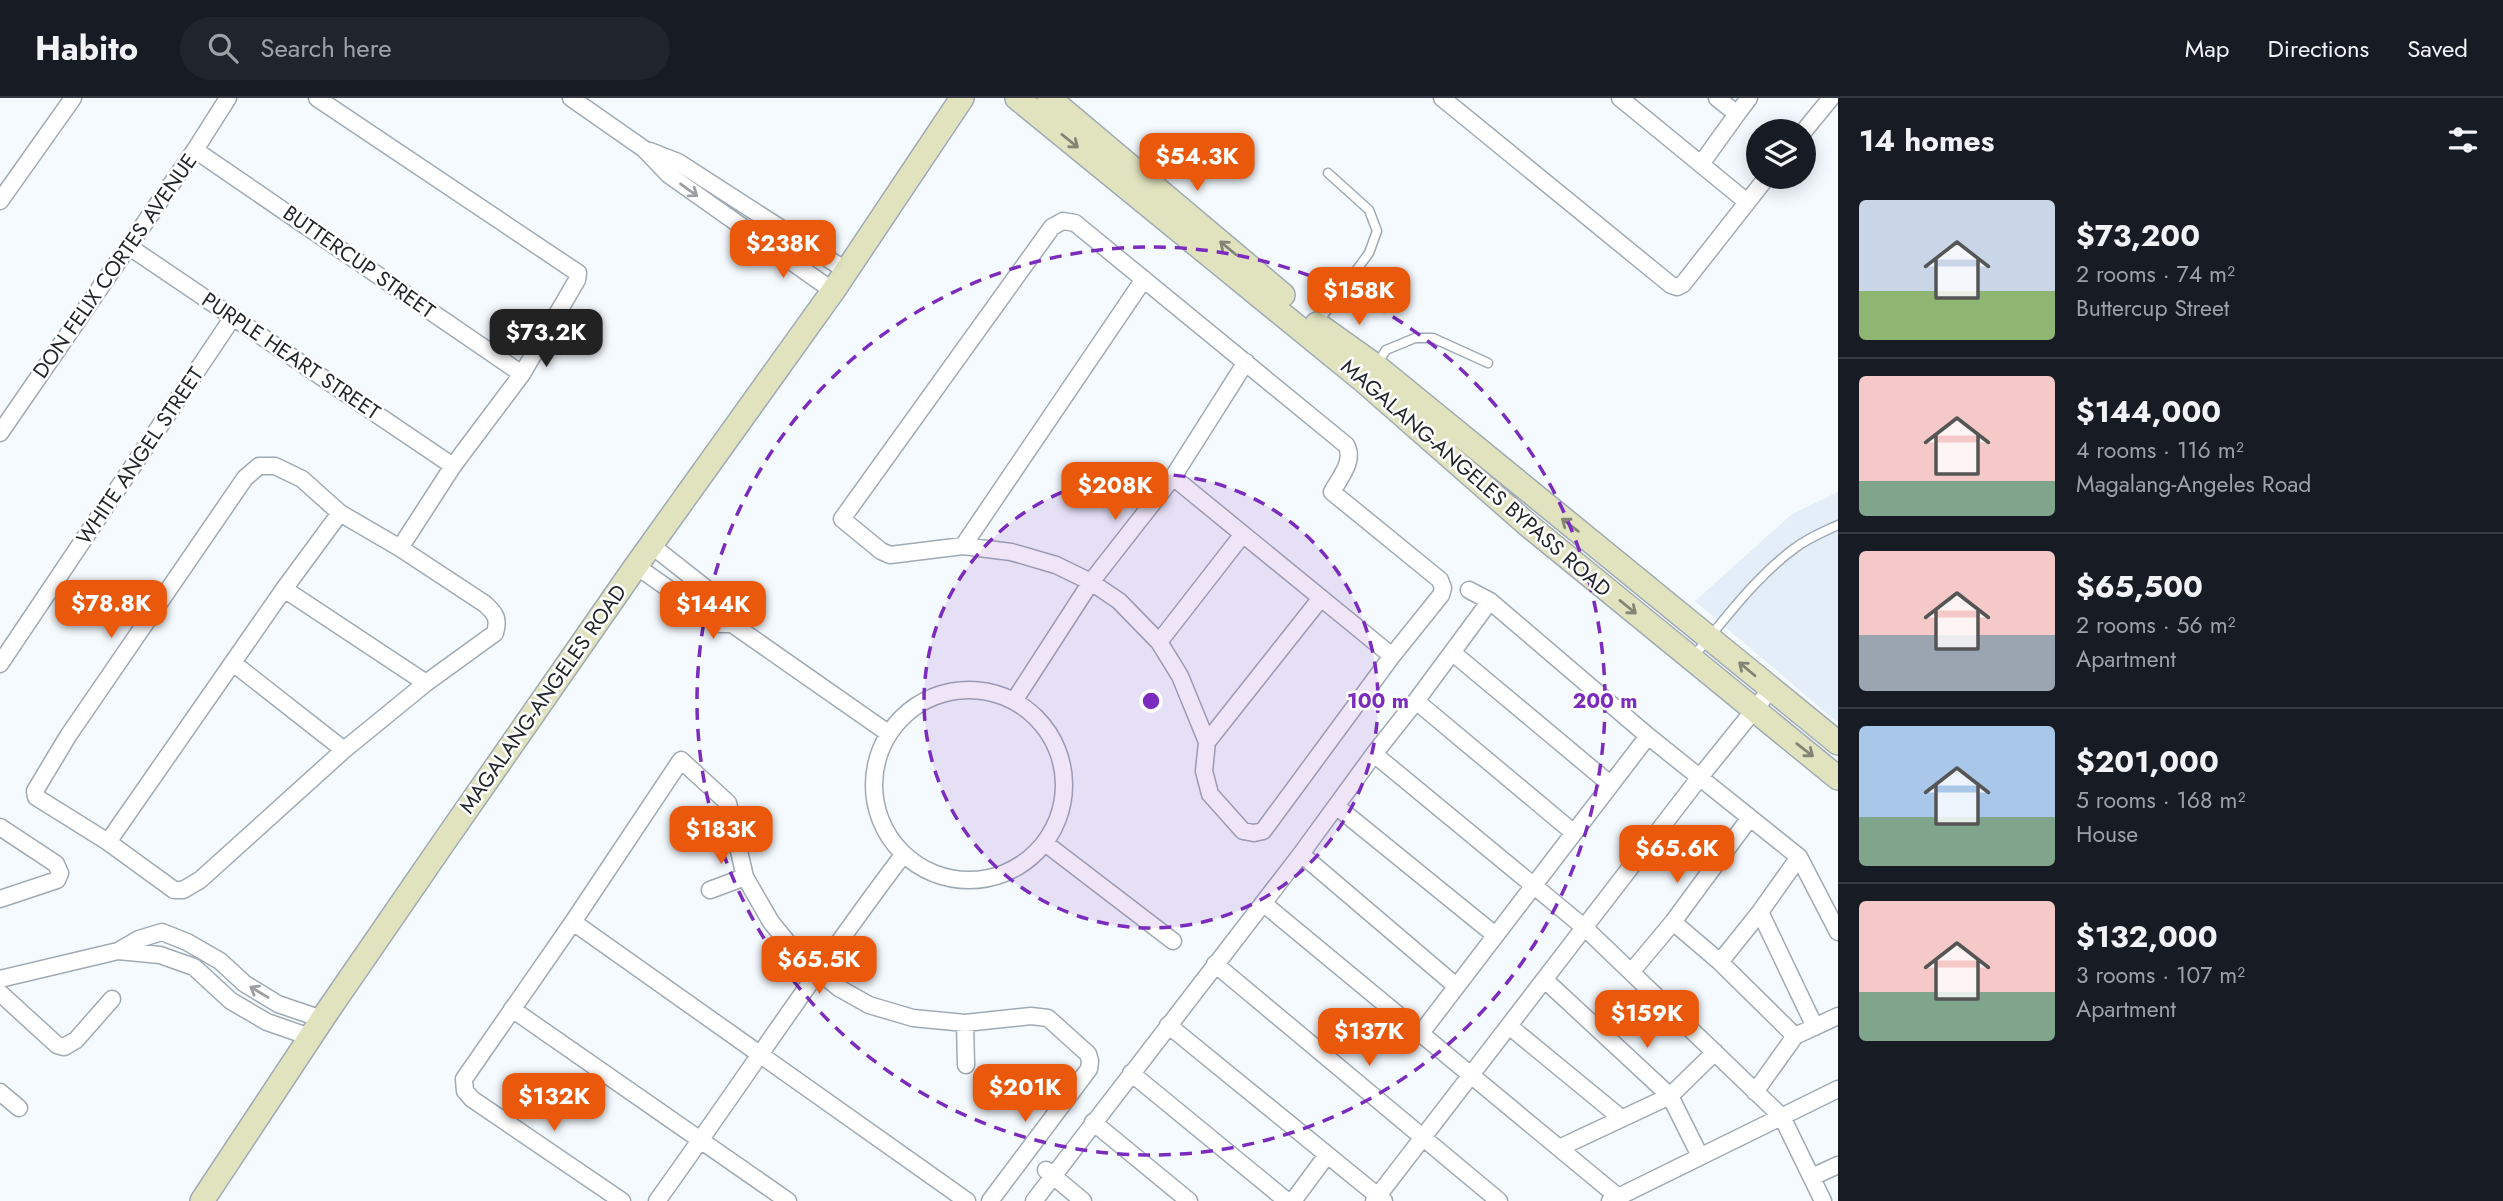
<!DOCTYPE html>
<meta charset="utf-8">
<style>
body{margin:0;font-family:Jost,sans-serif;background:#20242c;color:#f1f3f6;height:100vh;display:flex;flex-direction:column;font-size:26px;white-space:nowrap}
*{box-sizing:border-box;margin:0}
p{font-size:23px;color:#9ea1a6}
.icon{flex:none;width:38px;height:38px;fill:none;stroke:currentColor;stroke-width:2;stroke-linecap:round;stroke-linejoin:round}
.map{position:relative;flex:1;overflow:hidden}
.panel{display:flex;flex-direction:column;background:#171b24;width:665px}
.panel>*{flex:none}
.buttons{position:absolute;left:1746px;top:21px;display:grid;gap:14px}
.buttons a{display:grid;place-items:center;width:70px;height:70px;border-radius:50%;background:#171b24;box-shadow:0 4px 18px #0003;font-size:35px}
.price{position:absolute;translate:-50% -60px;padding:0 16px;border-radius:14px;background:#ea580c;color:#fff;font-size:23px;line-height:46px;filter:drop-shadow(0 2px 4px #0008)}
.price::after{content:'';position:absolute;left:50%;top:42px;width:21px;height:16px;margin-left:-10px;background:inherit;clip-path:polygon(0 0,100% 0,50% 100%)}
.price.selected{background:#222;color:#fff}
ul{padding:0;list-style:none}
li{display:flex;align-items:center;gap:21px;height:175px;padding:0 21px}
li+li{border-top:2px solid #363941}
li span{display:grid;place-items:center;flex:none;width:196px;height:140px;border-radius:7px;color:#555}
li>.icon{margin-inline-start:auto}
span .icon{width:84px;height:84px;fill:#fffc;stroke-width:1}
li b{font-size:30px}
h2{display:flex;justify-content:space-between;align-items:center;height:84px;padding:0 21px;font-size:30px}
header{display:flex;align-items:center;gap:42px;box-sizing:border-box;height:98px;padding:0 35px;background:#171b24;border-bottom:2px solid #363941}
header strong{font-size:33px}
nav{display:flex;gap:38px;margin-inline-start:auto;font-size:24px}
.search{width:490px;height:63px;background:#20242c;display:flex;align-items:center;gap:18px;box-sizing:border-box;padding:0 24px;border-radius:38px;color:#9ea1a6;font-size:26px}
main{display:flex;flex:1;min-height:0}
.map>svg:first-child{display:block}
.built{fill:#e4eef9}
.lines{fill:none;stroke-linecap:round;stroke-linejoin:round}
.lane-casing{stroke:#a0aab4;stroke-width:11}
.street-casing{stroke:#a0aab4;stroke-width:19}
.secondary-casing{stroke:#a0aab4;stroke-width:26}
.lane{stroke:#fff;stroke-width:8}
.street{stroke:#fff;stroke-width:16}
.secondary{stroke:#e1e3bf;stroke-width:23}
.oneway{stroke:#828575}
.oneway2{stroke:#9c9ea0}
.ring{fill:none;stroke:#7b2cbf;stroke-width:3.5;stroke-dasharray:12 9}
.labels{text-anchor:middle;stroke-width:5;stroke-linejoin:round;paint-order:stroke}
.street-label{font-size:21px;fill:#23272b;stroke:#fff}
.centre{fill:#7b2cbf;stroke:#fff;stroke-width:3.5}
.ring-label{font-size:21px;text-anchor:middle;font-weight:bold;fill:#7b2cbf;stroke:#fff;stroke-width:5;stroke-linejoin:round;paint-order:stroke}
</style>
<header>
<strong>Habito</strong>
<div class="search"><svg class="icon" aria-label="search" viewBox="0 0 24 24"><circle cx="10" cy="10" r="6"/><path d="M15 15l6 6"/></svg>Search here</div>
<nav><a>Map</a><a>Directions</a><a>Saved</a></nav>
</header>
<main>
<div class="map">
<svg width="1838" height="1103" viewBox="0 0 1838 1103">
<rect width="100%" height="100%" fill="#f5fafe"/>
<path class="built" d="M 1838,394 L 1838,625 L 1695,503 L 1792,416 Z"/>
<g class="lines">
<g class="lane-casing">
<path id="lane" d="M 1319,223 L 1369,155 L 1377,133 L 1369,112 L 1328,75
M 1377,266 L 1386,252 L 1415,240 L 1433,240 L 1488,265
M 1692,560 C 1724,523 1755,479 1795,450 C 1808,440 1823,434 1838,427"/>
</g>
<g class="street-casing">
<path id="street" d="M 317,0 L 578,175 L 577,182 L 522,276 L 453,368 L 400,450
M 571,0 L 644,51 L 669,77 L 833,193
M 1442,0 L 1671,187 L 1677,189 L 1683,186 L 1767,79
M 1620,0 L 1747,104
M 1717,0 L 1737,16 L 1749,0
M 1804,33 L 1831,0
M 195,52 L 522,276
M 650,53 L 678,64 L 847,173
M 1701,66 L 1737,16
M 0,103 L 73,0
M 1063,123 L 1075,125 L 1346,347 C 1355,363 1340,379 1332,394 L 1440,482 L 1443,490 L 1441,497 L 1392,558 L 1263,733 L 1254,735 L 1243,733 L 1210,696 L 1204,673 L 1207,644 L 1180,578 L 1159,544 L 1119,503 L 1091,484 L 1056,467 L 1011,454 L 963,448 L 890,457 L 881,453 L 842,421 L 1052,129 Z
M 128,148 L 453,368
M 0,335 L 195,52 L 228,0
M 259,368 L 275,368 L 302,381 L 340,415 L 400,450 L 485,506 C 496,516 499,521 495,535 L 426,585 L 344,652 L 200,782 L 183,792 L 174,792 L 108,744 L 36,699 L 35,693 L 68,638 L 245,380 Z
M 1173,379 L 1392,558
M 651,447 L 731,510 L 732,526
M 963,448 L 1144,181
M 636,468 L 719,526 L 732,526 L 888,635
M 284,491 L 426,585
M 1469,492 L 1490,503 L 1648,638 L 1799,759 L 1838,834
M 1159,544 L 1243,436
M 1453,555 L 1610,686
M 233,565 L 344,652
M 0,566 L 233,219
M874 687a95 95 0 1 1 190 0a95 95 0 1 1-190 0Z
M 1014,603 L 1091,484 L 1173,379 L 1246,264
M 1416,603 L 1574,735
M 1207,644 L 1321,500
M 1374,656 L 1585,830 L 1782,1019 L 1823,1103
M 1336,708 L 1495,837
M 0,729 L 56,766 L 60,775 L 57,782 L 0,801
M 108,744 L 284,491 L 340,415
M 1045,745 L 1173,843
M 1301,756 L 1456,888
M 710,792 L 745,779
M 1263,805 L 1617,1098
M 1760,814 L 1815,929
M 573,824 L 967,1103
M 1673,824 L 1720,864 L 1795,938
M 118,853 L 160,857 L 194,869 L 231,903 L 267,924 L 310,939
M 1720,864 L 1760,814 L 1799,759
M 1215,866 L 1499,1103
M 1632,873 L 1673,824 L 1749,721
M 0,881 L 118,853 L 139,841 L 162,834 L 187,844 L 220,863 L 245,886 L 278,906 L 322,921
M 1545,882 L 1670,998 L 1700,1058
M 0,895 L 57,947 L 64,949 L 76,942 L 112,901
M 512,911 L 788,1103
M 965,925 L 966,967
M 1168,927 L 1384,1103
M 1509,928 L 1621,1020
M 1421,935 L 1648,638
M 1131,975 L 1287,1103
M 0,994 L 19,1010
M 1755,994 L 1795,938 L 1838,918
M 1093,1024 L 1189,1103
M 1559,1050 L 1670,998 L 1715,954
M 1046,1072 L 1083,1103
M 1812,1079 L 1838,1067
M 622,1103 L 472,1001 L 465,993 L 464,981 L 573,824 L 681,662 L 728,705 L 745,779 L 771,824 L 797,856 L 839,890 L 869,907 L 913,920 L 965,925 L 1031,918 L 1048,920 L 1088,956 L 1090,963 L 1089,971 L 990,1103
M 657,1103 C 740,988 817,870 903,757
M 1034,1103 L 1301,756 L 1374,656 L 1416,603 L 1490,503
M 1293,1103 L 1327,1057
M 1374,1103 L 1700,679 L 1771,591
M 1610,1103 L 1838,991"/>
</g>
<g class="secondary-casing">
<path id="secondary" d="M 1017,0 L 1365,284 L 1528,427 L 1838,680
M 1049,0 L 1283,197
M 1317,226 L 1376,268 L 1838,645
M 202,1103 L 327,914 L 444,744 L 636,468 L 833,193 L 962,0"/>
</g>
<use href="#lane" class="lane"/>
<use href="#street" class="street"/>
<use href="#secondary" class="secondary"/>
</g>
<defs><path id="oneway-shaft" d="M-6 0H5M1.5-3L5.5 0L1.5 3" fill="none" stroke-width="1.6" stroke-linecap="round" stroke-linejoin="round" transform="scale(1.75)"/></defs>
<g class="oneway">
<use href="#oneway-shaft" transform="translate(1070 43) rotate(39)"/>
<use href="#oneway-shaft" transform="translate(1228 150) rotate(-140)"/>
<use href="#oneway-shaft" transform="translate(1570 427) rotate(-143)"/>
<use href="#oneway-shaft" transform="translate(1628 509) rotate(39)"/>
<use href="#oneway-shaft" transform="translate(1747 571) rotate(-140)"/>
<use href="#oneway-shaft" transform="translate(1805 652) rotate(38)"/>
</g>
<g class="oneway2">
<use href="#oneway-shaft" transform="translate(689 92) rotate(36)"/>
<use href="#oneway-shaft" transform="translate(259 894) rotate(-149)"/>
</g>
<circle cx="1151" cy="603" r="227" fill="#7b2cbf" fill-opacity=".12"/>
<g class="ring">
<circle cx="1151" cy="603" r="227"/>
<circle cx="1151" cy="603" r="454"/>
</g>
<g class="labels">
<g class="street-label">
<text transform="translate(359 164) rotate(35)" y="7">BUTTERCUP STREET</text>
<text transform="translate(115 168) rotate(-55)" y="7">DON FELIX CORTES AVENUE</text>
<text transform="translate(291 258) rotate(34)" y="7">PURPLE HEART STREET</text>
<text transform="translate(140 358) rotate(-56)" y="7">WHITE ANGEL STREET</text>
<text transform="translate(1476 380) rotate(41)" y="7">MAGALANG-ANGELES BYPASS ROAD</text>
<text transform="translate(543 601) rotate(-55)" y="7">MAGALANG-ANGELES ROAD</text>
</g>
</g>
<circle cx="1151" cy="603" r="10" class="centre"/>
<g class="ring-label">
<text x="1378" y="610">100 m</text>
<text x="1605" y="610">200 m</text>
</g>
</svg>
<div class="buttons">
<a><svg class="icon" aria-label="layers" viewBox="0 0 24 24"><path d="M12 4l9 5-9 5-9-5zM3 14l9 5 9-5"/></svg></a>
</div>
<b class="price" style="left:1197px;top:95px">$54.3K</b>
<b class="price" style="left:783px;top:182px">$238K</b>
<b class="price" style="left:1359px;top:229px">$158K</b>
<b class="price selected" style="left:546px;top:271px">$73.2K</b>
<b class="price" style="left:1115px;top:424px">$208K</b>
<b class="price" style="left:111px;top:542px">$78.8K</b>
<b class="price" style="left:713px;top:543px">$144K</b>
<b class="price" style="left:721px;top:768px">$183K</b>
<b class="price" style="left:1677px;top:787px">$65.6K</b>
<b class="price" style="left:819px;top:898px">$65.5K</b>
<b class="price" style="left:1647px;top:952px">$159K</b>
<b class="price" style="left:1369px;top:970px">$137K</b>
<b class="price" style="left:1025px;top:1026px">$201K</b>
<b class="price" style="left:554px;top:1035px">$132K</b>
</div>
<section class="panel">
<h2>14 homes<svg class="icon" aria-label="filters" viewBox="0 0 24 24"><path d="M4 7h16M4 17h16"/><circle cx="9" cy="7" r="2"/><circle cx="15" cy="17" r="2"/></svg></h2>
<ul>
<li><span style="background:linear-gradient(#c9d6e8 65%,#8fb573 0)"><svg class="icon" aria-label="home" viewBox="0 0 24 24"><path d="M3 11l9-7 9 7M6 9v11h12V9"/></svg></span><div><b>$73,200</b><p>2 rooms · 74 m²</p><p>Buttercup Street</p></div></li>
<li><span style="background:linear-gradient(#f6c9c9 75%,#7fa58c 0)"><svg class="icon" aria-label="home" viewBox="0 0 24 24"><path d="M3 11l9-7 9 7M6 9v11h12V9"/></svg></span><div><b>$144,000</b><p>4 rooms · 116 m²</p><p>Magalang-Angeles Road</p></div></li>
<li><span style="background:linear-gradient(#f6c9c9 60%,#9aa5b1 0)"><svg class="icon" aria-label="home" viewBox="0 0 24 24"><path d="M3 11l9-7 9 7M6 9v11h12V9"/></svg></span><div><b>$65,500</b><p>2 rooms · 56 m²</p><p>Apartment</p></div></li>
<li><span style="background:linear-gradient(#a9c7e8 65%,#7fa58c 0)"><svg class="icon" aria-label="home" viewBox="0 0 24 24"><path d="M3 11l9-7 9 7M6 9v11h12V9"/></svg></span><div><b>$201,000</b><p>5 rooms · 168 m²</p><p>House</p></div></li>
<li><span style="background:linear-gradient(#f6c9c9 65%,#7fa58c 0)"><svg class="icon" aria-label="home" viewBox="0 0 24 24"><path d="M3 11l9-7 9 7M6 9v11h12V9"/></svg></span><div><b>$132,000</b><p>3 rooms · 107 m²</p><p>Apartment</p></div></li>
</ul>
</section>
</main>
